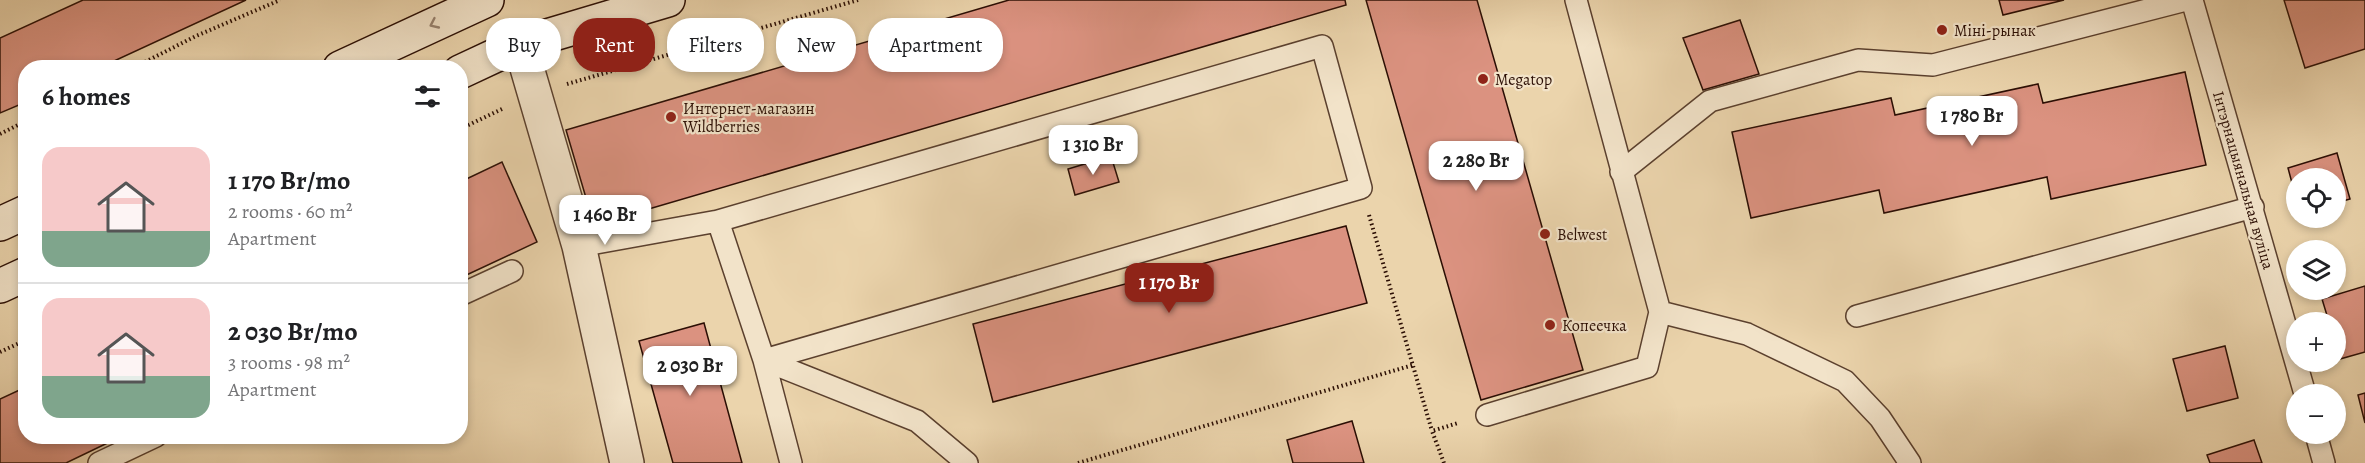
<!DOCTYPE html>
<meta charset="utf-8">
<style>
body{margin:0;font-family:Alegreya,serif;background:#f2f2f2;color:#202124;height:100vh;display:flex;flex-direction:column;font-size:22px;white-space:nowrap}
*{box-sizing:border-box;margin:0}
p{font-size:20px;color:#757577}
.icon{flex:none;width:33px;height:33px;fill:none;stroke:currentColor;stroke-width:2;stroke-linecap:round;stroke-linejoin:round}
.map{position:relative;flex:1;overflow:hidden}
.drawer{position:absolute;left:18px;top:60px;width:450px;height:384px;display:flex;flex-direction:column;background:#fff;border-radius:24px;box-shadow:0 3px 9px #0003}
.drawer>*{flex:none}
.hud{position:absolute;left:486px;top:18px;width:570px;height:54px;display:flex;gap:12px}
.controls{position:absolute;left:2286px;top:168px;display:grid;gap:12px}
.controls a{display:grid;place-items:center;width:60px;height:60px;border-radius:50%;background:#fff;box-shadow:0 3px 9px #0003;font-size:30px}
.price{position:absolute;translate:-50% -51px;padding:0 14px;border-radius:12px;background:#fff;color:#222;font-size:20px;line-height:39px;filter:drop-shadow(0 2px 3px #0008)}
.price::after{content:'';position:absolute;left:50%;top:36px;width:18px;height:14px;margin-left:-9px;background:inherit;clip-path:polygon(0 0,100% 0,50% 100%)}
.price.selected{background:#8f2418;color:#fff}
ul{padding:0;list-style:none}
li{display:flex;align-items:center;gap:18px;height:150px;padding:0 24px}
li+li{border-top:2px solid #e0e0e0}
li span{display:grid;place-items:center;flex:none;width:168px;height:120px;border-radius:18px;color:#555}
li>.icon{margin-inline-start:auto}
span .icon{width:72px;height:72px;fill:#fffc;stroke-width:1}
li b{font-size:26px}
h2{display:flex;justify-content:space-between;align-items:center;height:72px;padding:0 24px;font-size:26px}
.tag{padding:0 21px;border-radius:24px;background:#fff;box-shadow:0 3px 9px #0003;font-size:21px;line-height:54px}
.tag.selected{background:#8f2418;color:#fff}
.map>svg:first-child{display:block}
.building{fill:#db9280;stroke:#2b0e04;stroke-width:1.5}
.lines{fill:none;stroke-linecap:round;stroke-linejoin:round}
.lane-casing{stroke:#5b402e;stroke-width:24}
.street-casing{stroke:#5b402e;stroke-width:36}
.secondary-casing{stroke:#2b0e04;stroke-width:36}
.path{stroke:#2b0e04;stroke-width:4;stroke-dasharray:1.5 3;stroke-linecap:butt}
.lane{stroke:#f2e3c9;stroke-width:21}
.street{stroke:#f2e3c9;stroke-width:33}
.secondary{stroke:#f2e3c9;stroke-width:33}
.oneway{stroke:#988370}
.poi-dot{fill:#8f2418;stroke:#f2e3c9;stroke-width:2}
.labels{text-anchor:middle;stroke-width:4.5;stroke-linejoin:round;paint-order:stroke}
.poi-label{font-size:16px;fill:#2b0e04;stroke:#f2e3c9;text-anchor:start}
.street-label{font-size:16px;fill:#2b0e04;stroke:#f2e3c9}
</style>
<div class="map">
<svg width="2365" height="463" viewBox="0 0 2365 463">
<rect width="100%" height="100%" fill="#ebd4ac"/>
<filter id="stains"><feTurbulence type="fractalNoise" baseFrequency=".00333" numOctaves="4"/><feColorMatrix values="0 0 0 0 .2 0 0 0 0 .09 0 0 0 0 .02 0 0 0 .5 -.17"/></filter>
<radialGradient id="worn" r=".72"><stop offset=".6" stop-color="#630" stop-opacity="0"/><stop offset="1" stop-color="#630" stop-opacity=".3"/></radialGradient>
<path class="building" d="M 83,0 L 246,0 L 99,68 L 26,68 L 26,102 L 0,113 L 0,38 Z
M 1009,0 L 1345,0 L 1346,5 L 594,225 L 566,130 Z
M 1366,0 L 1477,0 L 1583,370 L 1481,400 Z
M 1999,0 L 2064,0 L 2003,15 Z
M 2284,0 L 2365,0 L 2365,49 L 2305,68 Z
M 1740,20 L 1759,74 L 1703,90 L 1683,38 Z
M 2185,72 L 2206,165 L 2051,199 L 2047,177 L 1884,213 L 1879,190 L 1751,218 L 1732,132 L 1891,98 L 1895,115 L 2038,84 L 2043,103 Z
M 2337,153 L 2350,199 L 2336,203 L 2336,178 L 2296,178 L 2296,198 L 2288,168 Z
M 1111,156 L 1119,182 L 1075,195 L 1068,169 Z
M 502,162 L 537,242 L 460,278 L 460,182 Z
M 1346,226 L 1367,303 L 993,402 L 973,324 Z
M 2365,286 L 2365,352 L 2340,359 L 2336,344 L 2336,322 L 2329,322 L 2322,299 Z
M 704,323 L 742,463 L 673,463 L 639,341 Z
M 2225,346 L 2238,398 L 2187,411 L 2173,359 Z
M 26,387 L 26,436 L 122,436 L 66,463 L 0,463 L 0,399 Z
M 2365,393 L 2365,423 L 2358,395 Z
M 1352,421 L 1364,463 L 1293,463 L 1287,440 Z
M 2254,440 L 2262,463 L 2210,463 L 2207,455 Z"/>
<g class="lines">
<g class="lane-casing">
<path id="lane" d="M 1576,0 L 1660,312 L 1747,334 L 1845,381 L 1880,418 L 1910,463
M 2192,0 L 2305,394
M 1621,172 L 1710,101 L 1858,60 L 1933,65 L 2186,0
M 579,246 L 718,221 L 1322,46 L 1361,188 L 764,360 L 718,221
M 460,295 L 512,271
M 1857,316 L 2253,207
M 764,360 L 917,421 L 967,463
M 764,360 L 791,463
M 1487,415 L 1647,367 L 1660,312
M 2316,434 L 2324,463
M 99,463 L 156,436"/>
</g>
<g class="street-casing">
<path id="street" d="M 520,44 L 579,246 L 627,463"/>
</g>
<g class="secondary-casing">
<path id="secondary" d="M 340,68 L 487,0
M 460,72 L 520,44 L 668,0
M 0,224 L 26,212
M 0,286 L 26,274"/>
</g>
<path class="path" d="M 133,68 L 196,36 L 280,0
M 567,84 L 858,0
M 460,129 L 502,109
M 0,134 L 26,121
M 1369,215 L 1432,431
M 0,352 L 26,340
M 1078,463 L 1413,365
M 1444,463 L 1432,431 L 1458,423"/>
<use href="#lane" class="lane"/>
<use href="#street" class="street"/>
<use href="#secondary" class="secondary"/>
</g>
<defs><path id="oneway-chevron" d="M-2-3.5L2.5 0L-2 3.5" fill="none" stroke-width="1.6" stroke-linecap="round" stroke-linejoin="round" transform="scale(1.5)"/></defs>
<use class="oneway" href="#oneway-chevron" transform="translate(434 24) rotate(155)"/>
<g class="poi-dot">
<circle cx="1942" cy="30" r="6"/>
<circle cx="1483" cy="79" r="6"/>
<circle cx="671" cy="117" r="6"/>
<circle cx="1545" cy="234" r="6"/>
<circle cx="1550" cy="325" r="6"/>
</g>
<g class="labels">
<g class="poi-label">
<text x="1954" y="36">Міні-рынак</text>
<text x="1495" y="85">Megatop</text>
<text x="683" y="114">Интернет-магазин<tspan x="683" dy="18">Wildberries</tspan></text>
<text x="1557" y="240">Belwest</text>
<text x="1562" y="331">Копеечка</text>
</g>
<g class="street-label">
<text transform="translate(2244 180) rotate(74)" y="6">Інтэрнацыянальная вуліца</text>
</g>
</g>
<rect width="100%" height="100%" filter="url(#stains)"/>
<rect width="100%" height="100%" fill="url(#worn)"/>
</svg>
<div class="controls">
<a><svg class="icon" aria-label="locate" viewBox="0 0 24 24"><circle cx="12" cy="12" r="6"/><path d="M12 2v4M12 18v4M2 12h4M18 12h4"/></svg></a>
<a><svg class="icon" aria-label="layers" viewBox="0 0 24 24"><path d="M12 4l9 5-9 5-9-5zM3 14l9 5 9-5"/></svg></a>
<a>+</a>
<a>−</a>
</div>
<b class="price" style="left:1972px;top:147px">1 780 Br</b>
<b class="price" style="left:1093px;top:176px">1 310 Br</b>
<b class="price" style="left:1476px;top:192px">2 280 Br</b>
<b class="price" style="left:605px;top:246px">1 460 Br</b>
<b class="price selected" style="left:1169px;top:314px">1 170 Br</b>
<b class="price" style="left:690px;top:397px">2 030 Br</b>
<div class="hud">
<a class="tag">Buy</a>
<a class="tag selected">Rent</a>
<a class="tag">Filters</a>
<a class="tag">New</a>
<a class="tag">Apartment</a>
</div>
<section class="drawer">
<h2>6 homes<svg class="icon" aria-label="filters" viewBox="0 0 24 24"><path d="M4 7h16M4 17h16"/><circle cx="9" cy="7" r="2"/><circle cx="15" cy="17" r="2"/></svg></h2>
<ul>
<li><span style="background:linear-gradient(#f6c9c9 70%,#7fa58c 0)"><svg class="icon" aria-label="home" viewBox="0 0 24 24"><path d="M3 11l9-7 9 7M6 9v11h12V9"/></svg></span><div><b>1 170 Br/mo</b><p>2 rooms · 60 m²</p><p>Apartment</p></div></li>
<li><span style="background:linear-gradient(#f6c9c9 65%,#7fa58c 0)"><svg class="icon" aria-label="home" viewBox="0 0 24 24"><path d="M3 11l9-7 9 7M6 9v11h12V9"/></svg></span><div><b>2 030 Br/mo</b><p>3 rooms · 98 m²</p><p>Apartment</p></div></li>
</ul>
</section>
</div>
